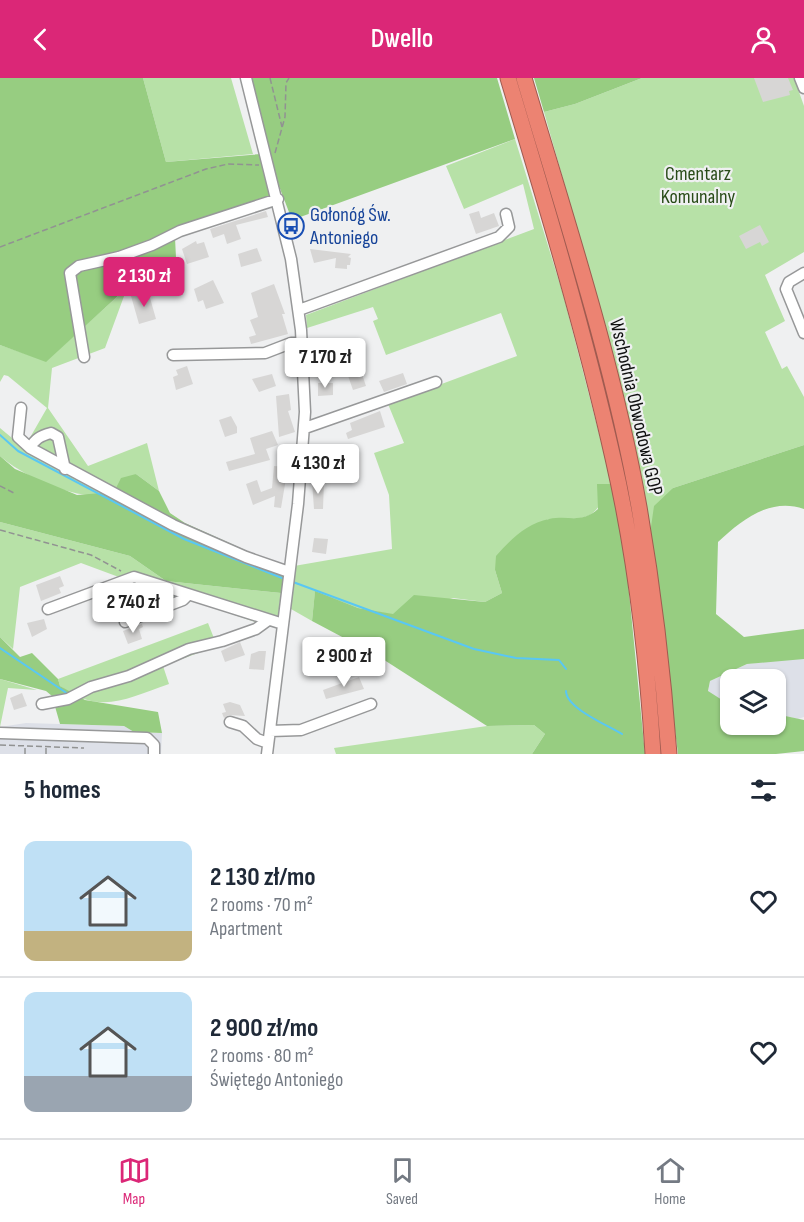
<!DOCTYPE html>
<meta charset="utf-8">
<style>
body{margin:0;font-family:"Sofia Sans Condensed",sans-serif;background:#f2f2f3;color:#1f2937;height:100vh;display:flex;flex-direction:column;font-size:22px;white-space:nowrap}
*{box-sizing:border-box;margin:0}
p{font-size:20px;color:#747a83}
.icon{flex:none;width:33px;height:33px;fill:none;stroke:currentColor;stroke-width:2;stroke-linecap:round;stroke-linejoin:round}
.map{position:relative;height:676px;overflow:hidden}
.panel{display:flex;flex-direction:column;background:#fff;flex:1}
.panel>*{flex:none}
.controls{position:absolute;left:720px;top:591px;display:grid;gap:12px}
.controls a{display:grid;place-items:center;width:66px;height:66px;border-radius:12px;background:#fff;box-shadow:0 2px 4px #0004;font-size:30px}
.price{position:absolute;translate:-50% -51px;padding:0 14px;border-radius:6px;background:#fff;color:#222;font-size:20px;line-height:39px;filter:drop-shadow(0 2px 3px #0008)}
.price::after{content:'';position:absolute;left:50%;top:36px;width:18px;height:14px;margin-left:-9px;background:inherit;clip-path:polygon(0 0,100% 0,50% 100%)}
.price.active{background:#db2777;color:#fff}
ul{padding:0;list-style:none}
li{display:flex;align-items:center;gap:18px;height:150px;padding:0 24px}
li+li{border-top:2px solid #e0e1e3}
li span{display:grid;place-items:center;flex:none;width:168px;height:120px;border-radius:12px;color:#555}
li>.icon{margin-inline-start:auto}
span .icon{width:72px;height:72px;fill:#fffc;stroke-width:1}
li b{font-size:26px}
h2{display:flex;justify-content:space-between;align-items:center;height:72px;padding:0 24px;font-size:26px}
header{display:flex;justify-content:space-between;align-items:center;height:78px;padding:0 24px;background:#db2777;color:#fff;font-size:27px;font-weight:600}
.tabs{display:flex;justify-content:space-around;align-items:center;height:84px;border-top:2px solid #e0e1e3;background:#fff;font-size:16px;color:#747a83}
.tabs a{display:grid;justify-items:center;gap:3px}
.tabs .active{color:#db2777}
.map>svg:first-child{display:block}
.built{fill:#dde0e8}
.green{fill:#b7e1a7}
.forest{fill:#97cd81}
.lines{fill:none;stroke-linecap:round;stroke-linejoin:round}
.stream{stroke:#59c7f4;stroke-width:2}
.building{fill:#d7d6d5}
.minor-casing{stroke:#979899;stroke-width:13}
.highway-casing{stroke:#9f5b50;stroke-width:17}
.path{stroke:#919292;stroke-width:1.5;stroke-dasharray:6 3;stroke-linecap:butt}
.minor{stroke:#fff;stroke-width:10}
.highway{stroke:#ec8372;stroke-width:15}
.labels{text-anchor:middle;stroke-width:4.5;stroke-linejoin:round;paint-order:stroke}
.park-label{font-size:20px;fill:#284b17;stroke:#eff0f1}
.transit-label{font-size:20px;fill:#164399;stroke:#eff0f1;text-anchor:start}
.street-label{font-size:20px;fill:#0f1010;stroke:#eff0f1}
</style>
<header><svg class="icon" aria-label="back" viewBox="0 0 24 24"><path d="M15 5l-7 7 7 7"/></svg>Dwello<svg class="icon" aria-label="person" viewBox="0 0 24 24"><circle cx="12" cy="8" r="4"/><path d="M4 21q1-7 8-7t8 7"/></svg></header>
<div class="map">
<svg width="804" height="676" viewBox="0 0 804 676">
<rect width="100%" height="100%" fill="#eff0f1"/>
<path class="built" d="M 790,581 L 804,581 L 804,639 L 798,641 L 776,636 L 776,602 L 730,602 L 730,627 L 708,614 L 710,603 L 747,586 Z
M 26,645 L 124,648 L 134,654 L 162,655 L 161,676 L 0,676 L 0,649 Z"/>
<path class="green" d="M 143,0 L 231,0 L 253,76 L 166,84 Z
M 642,0 L 794,0 L 804,28 L 804,174 L 765,197 L 785,243 L 765,254 L 782,291 L 787,288 L 804,319 L 804,367 L 673,410 L 650,456 L 605,250 L 544,34 L 575,26 Z
M 515,61 L 563,216 L 612,406 C 591,445 591,440 548,441 L 495,492 L 502,515 L 485,524 L 453,520 L 394,537 L 358,530 L 315,514 L 312,543 L 291,531 L 294,488 L 392,471 L 389,417 L 374,375 L 404,365 L 388,326 L 517,278 L 501,235 L 386,277 L 373,243 L 378,241 L 373,229 L 307,250 L 306,237 L 534,151 L 523,106 L 464,131 L 446,88 Z
M 127,210 L 105,270 L 52,290 L 48,330 L 88,388 L 147,365 L 159,413 L 136,396 C 130,401 121,412 114,415 C 81,426 24,399 0,378 L 0,350 L 24,370 L 47,330 L 8,298 L 4,297 L 0,304 L 0,267 L 46,283 Z
M 0,444 L 130,478 L 166,503 L 281,515 L 277,547 L 267,548 L 190,522 L 178,521 L 81,485 L 20,509 L 13,571 L 0,559 Z
M 208,545 L 217,568 L 163,588 L 169,606 C 127,620 101,638 60,608 L 58,601 Z
M 0,601 L 37,612 L 8,610 L 0,649 Z
M 534,647 L 545,656 L 532,676 L 336,676 L 334,670 L 487,648 Z"/>
<path class="forest" d="M 0,0 L 143,0 L 166,84 L 261,76 L 275,124 L 175,160 L 177,199 L 142,202 L 131,206 L 46,284 L 0,267 Z
M 250,0 L 497,0 L 515,61 L 292,142 L 279,108 Z
M 534,0 L 642,0 L 575,26 L 544,34 Z
M 804,367 L 804,431 C 770,419 742,442 718,464 L 716,536 L 744,559 L 804,551 L 804,581 L 747,586 L 710,603 L 708,613 L 730,627 L 730,646 L 776,646 L 776,636 L 804,642 L 804,673 L 776,676 L 678,676 L 650,456 L 654,428 L 673,410 Z
M 0,378 L 15,391 L 77,417 L 114,414 L 121,400 L 136,396 L 159,413 L 170,435 L 185,445 L 285,490 L 281,515 L 166,503 L 130,478 L 0,444 Z
M 597,406 L 612,406 L 627,494 L 645,676 L 532,676 L 545,656 L 534,647 L 487,648 L 378,578 L 312,543 L 315,513 L 358,530 L 393,536 L 414,517 L 485,524 L 502,515 L 495,492 L 496,478 C 510,462 527,445 549,441 C 570,437 581,446 598,431 Z
M 0,559 L 20,579 L 32,575 L 58,601 L 60,608 L 85,622 L 158,634 L 162,655 L 134,654 L 124,648 L 60,646 L 52,618 L 46,613 L 0,601 Z"/>
<g class="lines">
<path class="stream" d="M 0,357 L 18,373 L 184,461 L 282,500
M 293,504 L 474,571 L 516,580 L 559,582 L 566,591
M 0,570 L 68,616
M 566,613 C 566,630 607,647 622,656"/>
</g>
<path class="building" d="M 754,0 L 788,0 L 793,12 L 789,13 L 790,17 L 763,24 Z
M 266,133 L 268,139 L 236,147 L 241,161 L 227,166 L 224,156 L 213,160 L 210,151 Z
M 479,133 L 481,140 L 494,135 L 499,148 L 476,156 L 469,136 Z
M 760,147 L 769,164 L 762,168 L 760,164 L 746,171 L 739,158 Z
M 196,163 L 197,166 L 204,164 L 209,179 L 187,186 L 182,171 Z
M 257,170 L 262,183 L 241,189 L 238,176 Z
M 310,171 L 351,176 L 348,179 L 351,180 L 350,187 L 347,187 L 347,191 L 335,190 L 336,180 L 314,185 Z
M 213,202 L 224,225 L 206,231 L 203,222 L 198,224 L 194,211 Z
M 274,206 L 285,236 L 282,236 L 288,256 L 251,266 L 249,259 L 256,257 L 250,242 L 258,239 L 251,215 Z
M 148,213 L 156,241 L 139,246 L 131,218 Z
M 187,288 L 193,306 L 176,312 L 173,299 L 178,297 L 176,292 Z
M 360,290 L 366,308 L 353,312 L 347,295 Z
M 403,295 L 407,306 L 384,314 L 379,303 Z
M 272,296 L 276,308 L 259,314 L 252,301 Z
M 318,305 L 333,305 L 333,317 L 318,318 Z
M 289,316 L 291,332 L 288,333 L 295,354 L 279,359 L 276,318 Z
M 380,333 L 385,349 L 348,361 L 346,355 L 352,352 L 350,345 Z
M 231,338 L 237,349 L 237,355 L 225,359 L 219,342 Z
M 272,353 L 278,367 L 266,371 L 270,382 L 229,393 L 226,384 L 255,376 L 250,360 Z
M 274,388 L 288,389 L 281,430 L 274,429 L 275,418 L 253,427 L 246,406 L 257,402 L 261,414 L 272,410 Z
M 312,403 L 324,404 L 323,431 L 314,431 Z
M 314,460 L 328,461 L 326,476 L 312,474 Z
M 60,498 L 64,508 L 59,510 L 61,515 L 41,523 L 36,507 Z
M 44,541 L 47,551 L 32,559 L 27,545 Z
M 142,546 L 143,549 L 139,551 L 142,561 L 128,566 L 123,553 Z
M 240,564 L 245,577 L 225,584 L 221,573 Z
M 259,573 L 266,573 L 264,592 L 249,591 L 251,576 Z
M 359,599 L 364,611 L 326,621 L 323,612 Z
M 22,615 L 27,628 L 14,632 L 10,620 Z
M 230,624 L 240,627 L 245,638 L 229,637 L 224,640 L 222,635 L 226,634 L 223,626 Z"/>
<g class="lines">
<g class="minor-casing">
<path id="minor" d="M 246,0 L 291,181 L 301,252 L 305,334 L 298,426 L 267,676
M 800,0 L 804,10
M 804,195 L 789,204 L 786,211 L 804,255
M 299,232 L 499,159 L 509,149 L 506,136
M 173,277 L 265,275 L 291,265 L 302,265
M 84,279 L 70,195 L 79,188 L 119,179 L 152,167 L 180,153 L 278,121
M 21,330 L 18,359 L 30,370 L 173,447 L 246,479 L 289,494
M 305,350 L 436,304
M 30,370 C 35,361 40,358 51,355 L 58,359 L 65,391
M 48,531 L 134,499 L 283,546
M 125,544 L 183,522 L 188,517
M 42,626 L 68,621 L 91,609 L 129,598 L 189,571 L 222,563 L 256,551 L 267,543
M 230,644 L 243,648 L 257,661 L 268,665
M 270,653 L 301,652 L 371,626
M 0,655 L 147,660 L 154,667 L 154,676"/>
</g>
<g class="highway-casing">
<path id="highway" d="M 508,0 C 546,126 584,252 613,380 C 635,476 647,577 653,676
M 524,0 C 566,141 613,283 639,429 C 653,510 663,594 669,676"/>
</g>
<path class="path" d="M 270,0 L 282,49
M 275,75 L 285,39 L 286,5 L 289,0
M 0,169 L 206,91 L 228,86 L 259,87
M 0,408 L 14,415
M 0,452 L 91,477 L 121,493
M 0,667 L 84,670
M 25,676 L 25,669
M 46,676 L 46,669"/>
<use href="#minor" class="minor"/>
<use href="#highway" class="highway"/>
</g>
<defs>
<g id="bus-ring" transform="scale(1.35)"><circle r="9.5" fill="#eff0f1" stroke="#1a4fb4" stroke-width="1.5"/><path d="M-5-6H5V4H4V6H2V4H-2V6H-4V4H-5ZM-3.5-4V0h7V-4ZM-3.5 1.2v1.5H-2V1.2ZM2 1.2v1.5H3.5V1.2Z" fill="#1a4fb4"/></g>
</defs>
<g fill-rule="evenodd">
<use href="#bus-ring" x="291" y="148"/>
</g>
<g class="labels">
<g class="park-label">
<text x="698" y="102">Cmentarz<tspan x="698" dy="23">Komunalny</tspan></text>
</g>
<g class="transit-label">
<text x="310" y="143">Gołonóg Św.<tspan x="310" dy="23">Antoniego</tspan></text>
</g>
<g class="street-label">
<text transform="translate(637 329) rotate(77)" y="7">Wschodnia Obwodowa GOP</text>
</g>
</g>
</svg>
<div class="controls">
<a><svg class="icon" aria-label="layers" viewBox="0 0 24 24"><path d="M12 4l9 5-9 5-9-5zM3 14l9 5 9-5"/></svg></a>
</div>
<b class="price active" style="left:144px;top:230px">2 130 zł</b>
<b class="price" style="left:325px;top:311px">7 170 zł</b>
<b class="price" style="left:318px;top:417px">4 130 zł</b>
<b class="price" style="left:133px;top:556px">2 740 zł</b>
<b class="price" style="left:344px;top:610px">2 900 zł</b>
</div>
<section class="panel">
<h2>5 homes<svg class="icon" aria-label="filters" viewBox="0 0 24 24"><path d="M4 7h16M4 17h16"/><circle cx="9" cy="7" r="2"/><circle cx="15" cy="17" r="2"/></svg></h2>
<ul>
<li><span style="background:linear-gradient(#bfe0f5 75%,#c2b280 0)"><svg class="icon" aria-label="home" viewBox="0 0 24 24"><path d="M3 11l9-7 9 7M6 9v11h12V9"/></svg></span><div><b>2 130 zł/mo</b><p>2 rooms · 70 m²</p><p>Apartment</p></div><svg class="icon" aria-label="heart" viewBox="0 0 24 24"><path d="M12 20l-8-8c-3-5 5-10 8-4 3-6 11-1 8 4z"/></svg></li>
<li><span style="background:linear-gradient(#bfe0f5 70%,#9aa5b1 0)"><svg class="icon" aria-label="home" viewBox="0 0 24 24"><path d="M3 11l9-7 9 7M6 9v11h12V9"/></svg></span><div><b>2 900 zł/mo</b><p>2 rooms · 80 m²</p><p>Świętego Antoniego</p></div><svg class="icon" aria-label="heart" viewBox="0 0 24 24"><path d="M12 20l-8-8c-3-5 5-10 8-4 3-6 11-1 8 4z"/></svg></li>
</ul>
</section>
<nav class="tabs">
<a class="active"><svg class="icon" aria-label="map" viewBox="0 0 24 24"><path d="M3 6l6-2 6 2 6-2v14l-6 2-6-2-6 2zM9 4v14M15 6v14"/></svg>Map</a>
<a><svg class="icon" aria-label="saved" viewBox="0 0 24 24"><path d="M7 4h10v16l-5-4-5 4z"/></svg>Saved</a>
<a><svg class="icon" aria-label="home" viewBox="0 0 24 24"><path d="M3 11l9-7 9 7M6 9v11h12V9"/></svg>Home</a>
</nav>
